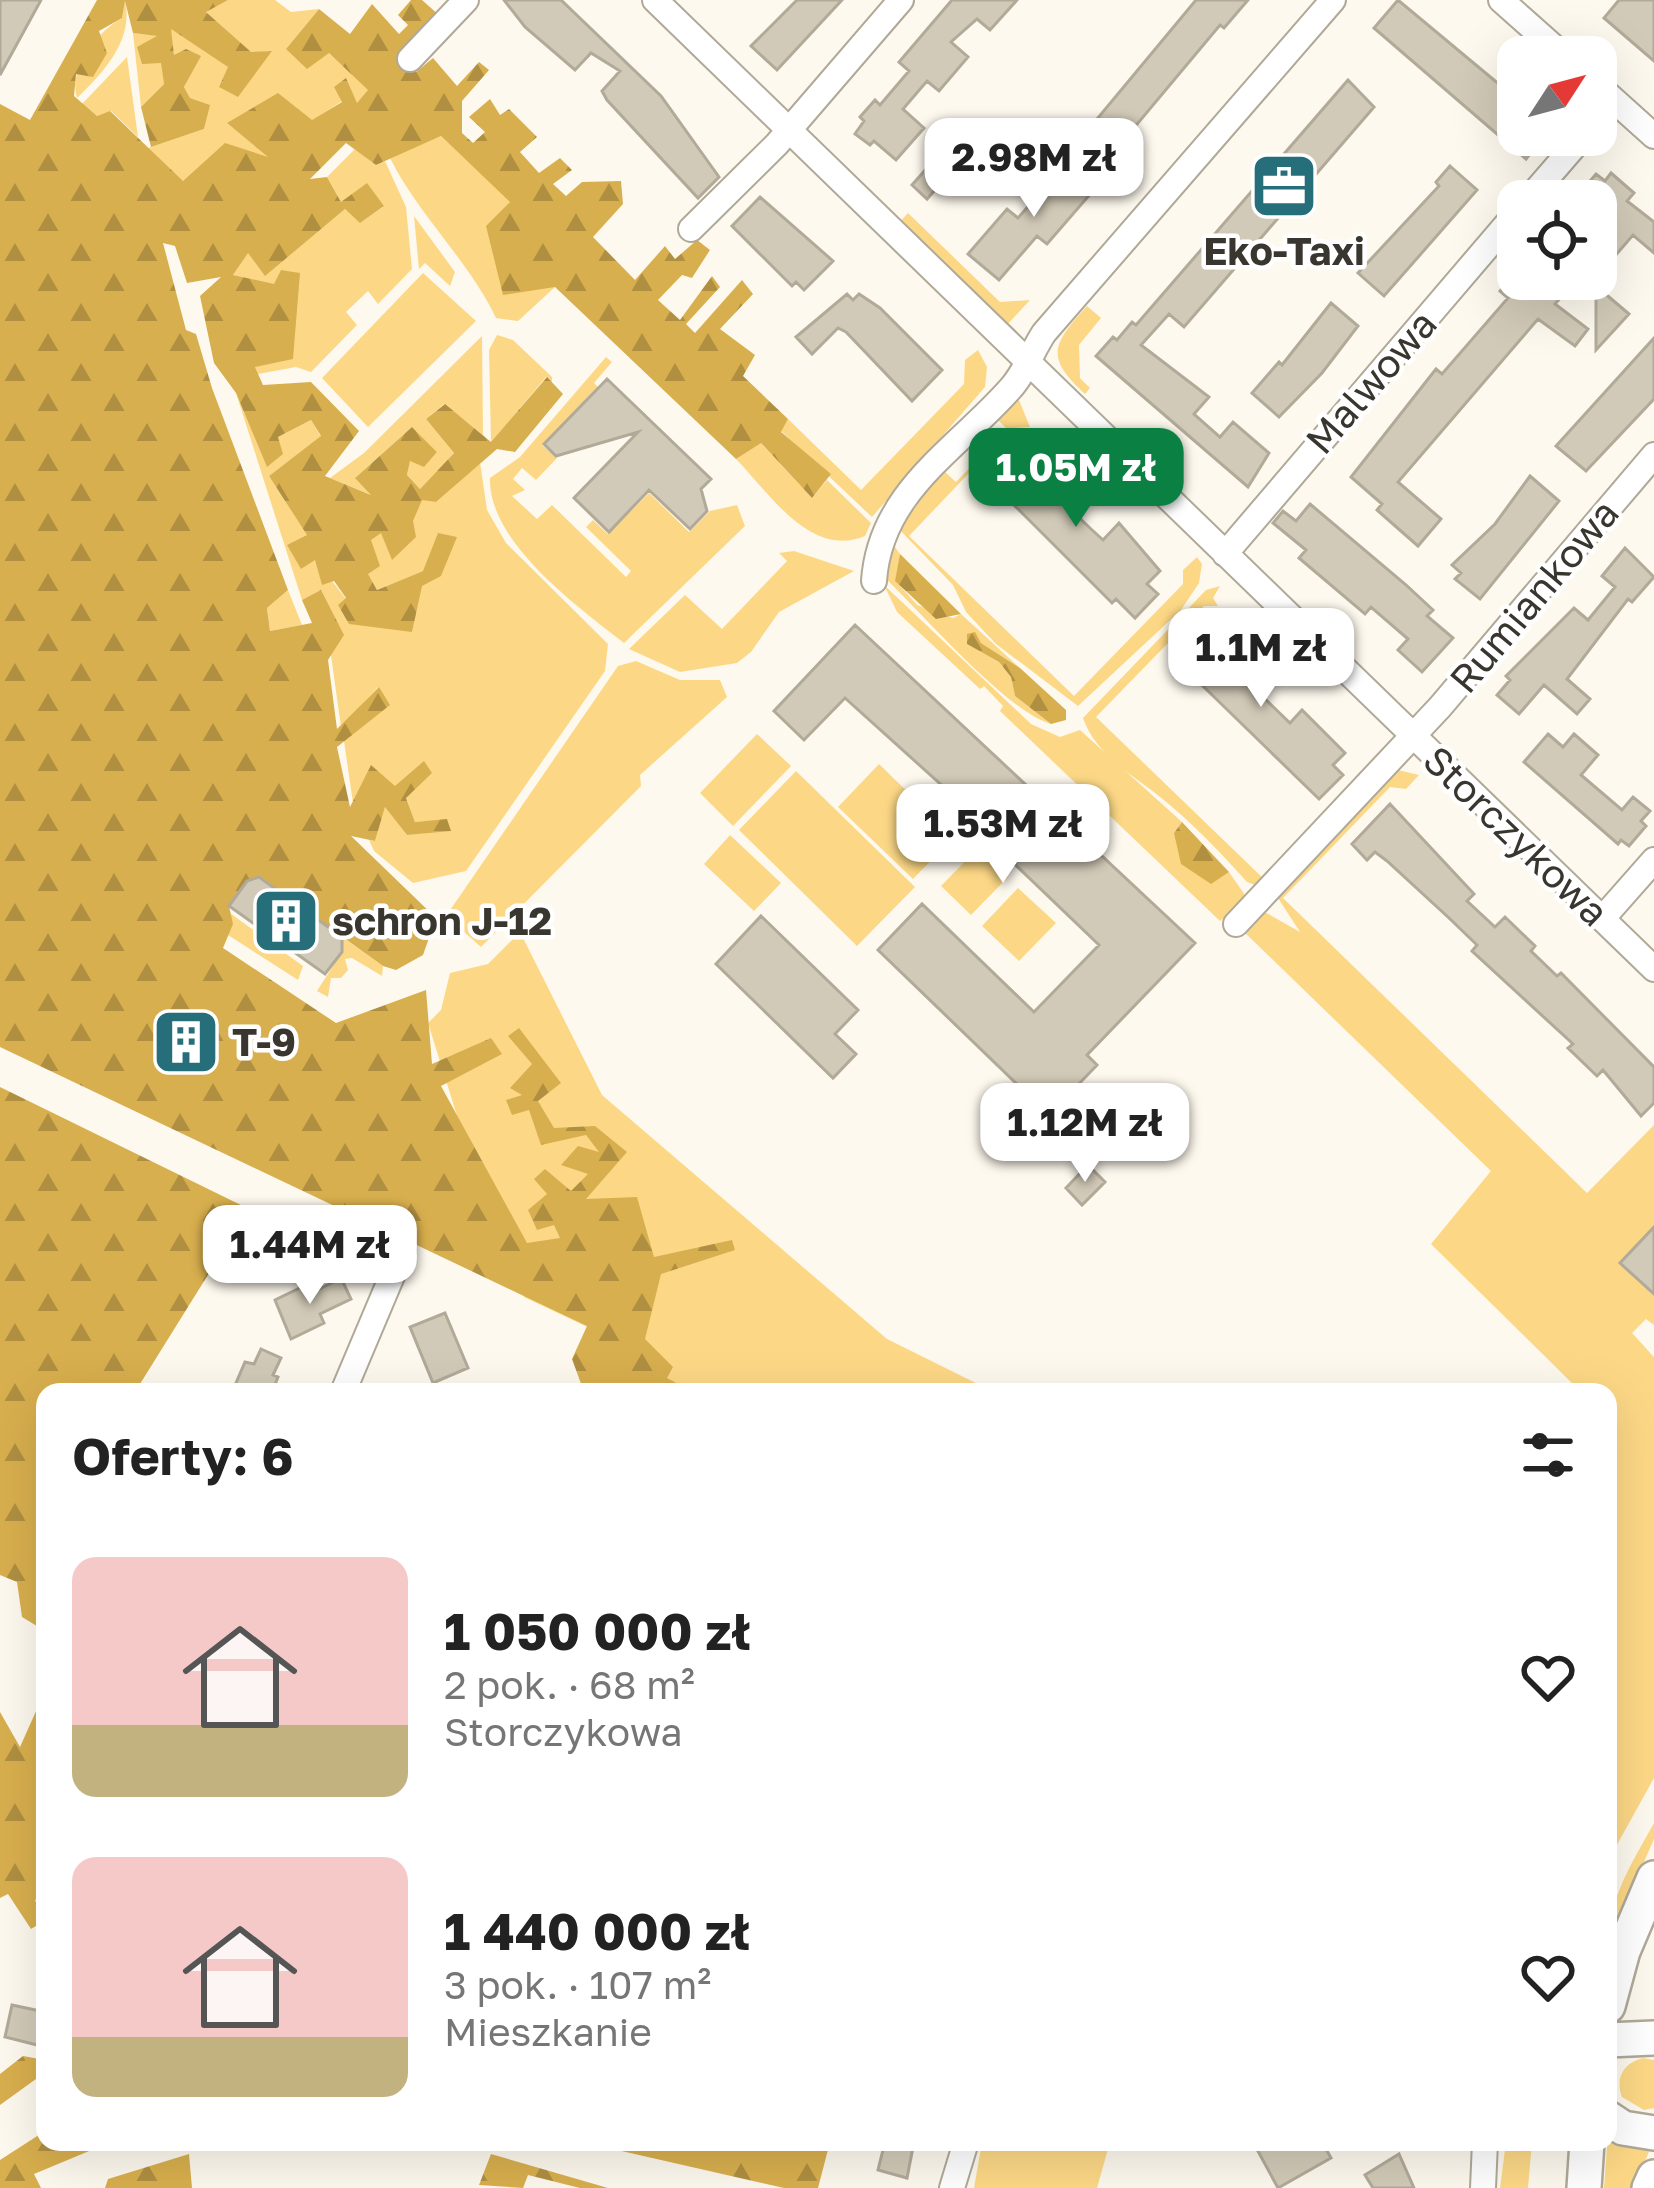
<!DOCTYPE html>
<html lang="pl">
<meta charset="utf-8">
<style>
body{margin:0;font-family:"Golos Text",sans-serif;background:#f6f6f6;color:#222;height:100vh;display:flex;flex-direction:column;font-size:45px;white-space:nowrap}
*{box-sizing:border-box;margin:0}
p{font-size:39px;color:#767676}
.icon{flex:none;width:66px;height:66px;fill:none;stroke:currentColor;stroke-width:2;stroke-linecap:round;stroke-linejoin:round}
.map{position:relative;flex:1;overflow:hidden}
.details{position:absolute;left:36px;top:1383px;width:1581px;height:768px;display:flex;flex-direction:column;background:#fff;border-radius:24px;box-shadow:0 12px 48px #0002}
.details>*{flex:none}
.needle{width:78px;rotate:54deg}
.controls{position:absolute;left:1497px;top:36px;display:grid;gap:24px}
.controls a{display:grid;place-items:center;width:120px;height:120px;border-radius:24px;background:#fff;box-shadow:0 12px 48px #0002;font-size:60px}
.price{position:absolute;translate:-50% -102px;padding:0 27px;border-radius:24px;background:#fff;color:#222;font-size:39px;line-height:78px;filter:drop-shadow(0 3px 6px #0008)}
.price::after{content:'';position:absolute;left:50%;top:72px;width:36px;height:27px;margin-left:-18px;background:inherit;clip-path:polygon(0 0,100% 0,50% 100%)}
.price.active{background:#0b8043;color:#fff}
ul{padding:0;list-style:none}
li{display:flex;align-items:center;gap:36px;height:300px;padding:0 36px}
li span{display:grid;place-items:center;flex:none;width:336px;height:240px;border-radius:24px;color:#555}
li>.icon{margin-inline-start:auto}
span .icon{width:144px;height:144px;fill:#fffc;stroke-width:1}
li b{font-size:51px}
h2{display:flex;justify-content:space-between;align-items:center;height:144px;padding:0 36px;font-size:51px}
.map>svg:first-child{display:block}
.green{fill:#fcd886}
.forest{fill:url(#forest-firs)}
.building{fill:#d2cab8;stroke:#b2aa99;stroke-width:3}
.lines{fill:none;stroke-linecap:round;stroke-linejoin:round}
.minor-casing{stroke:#b0a998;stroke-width:28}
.tertiary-casing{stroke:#b0a998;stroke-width:38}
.minor{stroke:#fff;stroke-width:24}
.tertiary{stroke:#fff;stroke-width:33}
.labels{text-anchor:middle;stroke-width:9;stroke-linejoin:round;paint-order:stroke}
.poi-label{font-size:39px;font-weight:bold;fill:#39362f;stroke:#fff;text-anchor:start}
.street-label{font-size:39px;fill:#39362f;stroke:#fff}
</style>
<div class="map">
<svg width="1654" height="2188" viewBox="0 0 1654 2188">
<defs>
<pattern id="forest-firs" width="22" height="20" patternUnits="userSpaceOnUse" patternTransform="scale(3)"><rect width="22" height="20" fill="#d8af4e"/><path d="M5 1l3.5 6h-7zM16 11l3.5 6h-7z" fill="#b08f41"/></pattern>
</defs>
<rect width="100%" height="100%" fill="#fef9ee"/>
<path class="green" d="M 125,0 C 134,40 104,72 77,98 C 68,68 96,33 122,18 Z
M 228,0 L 275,0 L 291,12 L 319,9 L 286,49 L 329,53 L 369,89 L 357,104 L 345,79 L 342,101 L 312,121 L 228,124 L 272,159 L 182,181 L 148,148 L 204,129 L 209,105 L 190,98 L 184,87 L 200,56 L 174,56 L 170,28 L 229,67 L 270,51 L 251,53 L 205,11 Z
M 133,33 L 159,36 L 164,84 L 141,107 Z
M 127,57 L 138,137 L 111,111 L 97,116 L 82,104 Z
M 441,136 L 511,202 L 555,287 L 518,321 L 496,318 C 469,261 419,216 390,158 Z
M 355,149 L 376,165 L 385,161 L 406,207 L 412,269 L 378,304 L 368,291 L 346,312 L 357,325 L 311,372 L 296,367 L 258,374 L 255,367 L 274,285 L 233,275 L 248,252 L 265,275 L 345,209 L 361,222 L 383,207 L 341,202 L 327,177 Z
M 908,213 L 1000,302 L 1030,300 L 1006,326 L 898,224 Z
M 414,216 L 455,272 L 450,286 L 425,263 L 419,269 Z
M 423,273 L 476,321 L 368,427 L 322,378 Z
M 1087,306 L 1101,318 L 1079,345 L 1080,378 L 1090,388 L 1085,394 C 1043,356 1054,343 1087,306 Z
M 497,335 L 513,340 L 552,377 L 552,383 L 546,377 L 491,443 L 489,350 Z
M 482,336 L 483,435 L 444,404 L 426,419 L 454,453 L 420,489 L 407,475 L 410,460 L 424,466 L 437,452 L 412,427 L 356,477 L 374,496 L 330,478 L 364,453 Z
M 978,350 L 987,367 L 985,387 L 872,517 L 781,431 L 788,419 L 861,490 L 964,384 L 965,360 Z
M 606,357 L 612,362 L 594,383 L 598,387 L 542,445 L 557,458 L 536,480 L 522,468 L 513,479 L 525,490 L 512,496 L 537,519 L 552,505 L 626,577 L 631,571 L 586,527 L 593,520 L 608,534 L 649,493 L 689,532 L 710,511 L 737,505 L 745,526 L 624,643 C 578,607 488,542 490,478 L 520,457 Z
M 236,393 L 267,466 L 282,454 L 278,437 L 311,420 L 321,437 L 269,476 L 308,536 L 288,545 L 301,568 L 315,559 L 346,599 L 412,632 L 423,571 L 377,590 L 367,574 L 370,540 L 381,532 L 392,558 L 422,499 L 436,502 L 480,462 L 487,510 L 506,543 L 608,644 L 605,671 L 466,871 L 413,883 L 374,851 L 369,840 L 375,841 L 385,806 L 407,835 L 450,830 L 447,820 L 415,822 L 406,798 L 372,766 L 353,803 L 344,741 L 389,704 L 378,687 L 341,727 L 322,591 L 302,600 Z
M 1019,400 L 1030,427 L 1012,428 L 909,536 L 1074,696 L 1183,584 L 1183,570 L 1197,557 L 1202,564 L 1199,583 L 1181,610 L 1078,706 L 996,644 L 966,612 L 953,585 L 895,525 L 945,472 L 956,482 L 1007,429 L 996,418 Z
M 760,442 L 812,498 L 827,480 L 871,523 L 865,536 C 811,559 769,493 736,459 Z
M 890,540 L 900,554 L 896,581 L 917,605 L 953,618 L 961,614 L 1020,668 L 981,643 L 975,633 L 967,644 L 999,662 L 1011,677 L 1015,696 L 1051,724 C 1006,711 923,614 885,578 Z
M 794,551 L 854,571 L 779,612 L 751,652 L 737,663 L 680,672 L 629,649 L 685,595 L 722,629 L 787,561 L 779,553 Z
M 884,585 L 1031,724 L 1060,737 L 1080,730 L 1182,822 L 1174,833 L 1211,883 L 1229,872 L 1247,898 L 1220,921 L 1000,711 L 1003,706 L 984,686 L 980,689 L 897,612 Z
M 1220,586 L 1213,598 L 1218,606 L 1204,606 L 1096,717 L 1266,881 L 1260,887 L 1247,882 C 1224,856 1198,829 1171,806 C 1141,779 1097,759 1083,718 L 1206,590 Z
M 288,590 L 302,625 L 270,631 L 267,608 Z
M 636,661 L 680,680 L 720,680 L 727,697 L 640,775 L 641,786 L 481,947 L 446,916 L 618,666 Z
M 757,734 L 791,766 L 733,826 L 700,793 Z
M 879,764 L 954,837 L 913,879 L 838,807 Z
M 1398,770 L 1419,775 L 1406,789 L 1390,787 L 1283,898 L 1587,1193 L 1654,1125 L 1654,1325 L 1646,1319 L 1632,1333 L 1654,1357 L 1654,1778 L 1608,1861 L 1608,1392 L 1581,1392 L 1431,1244 L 1491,1171 L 1242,930 L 1263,911 L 1300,932 L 1276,895 Z
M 796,771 L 915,887 L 857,946 L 739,830 Z
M 730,835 L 781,883 L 754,911 L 704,864 Z
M 978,848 L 1008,877 L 971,915 L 941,886 Z
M 1018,888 L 1056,923 L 1019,961 L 982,926 Z
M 230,913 L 303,966 L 298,980 L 228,935 Z
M 520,932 L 602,1095 L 887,1339 L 994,1392 L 694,1392 L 666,1378 L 672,1367 L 524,1297 L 526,1243 L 458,1119 L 428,1023 L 441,1010 L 450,973 L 488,964 Z
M 342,937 L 383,966 L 382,976 L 352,958 L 345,959 L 348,970 L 341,978 L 331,978 L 328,997 L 317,991 L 342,952 Z
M 1654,1823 L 1654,1839 L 1608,1945 C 1608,1899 1632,1863 1654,1823 Z
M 1643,2058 L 1654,2060 L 1654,2108 L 1644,2110 L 1622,2097 C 1615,2078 1623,2063 1643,2058 Z
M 1608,2134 L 1651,2147 L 1634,2188 L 1604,2188 Z
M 982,2142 L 1110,2142 L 1097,2188 L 974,2188 Z
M 1506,2142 L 1532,2142 L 1528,2188 L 1500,2188 Z"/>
<path class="forest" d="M 97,0 L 228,0 L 206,12 L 251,52 L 272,51 L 238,97 L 219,87 L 228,67 L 171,29 L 174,55 L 186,49 L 201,56 L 184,87 L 190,98 L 210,105 L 204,129 L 151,147 L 141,107 L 164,84 L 161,63 L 142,64 L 137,47 L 157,36 L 133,33 L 125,1 L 122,18 L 99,31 L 107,53 L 93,77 L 76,74 L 74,96 L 97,116 L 110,111 L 183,181 L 225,143 L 268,157 L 227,123 L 278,93 L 312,120 L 342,102 L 334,87 L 346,78 L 357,103 L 368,90 L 329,53 L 307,69 L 286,49 L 319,9 L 350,34 L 372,4 L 399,34 L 408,25 L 398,15 L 411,0 L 422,0 L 440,16 L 402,53 L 416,72 L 433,58 L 457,86 L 479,62 L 489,70 L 462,101 L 462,133 L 473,143 L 485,132 L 469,117 L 490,99 L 500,115 L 509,109 L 537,137 L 520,152 L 539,173 L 560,158 L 572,170 L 553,184 L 566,196 L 582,182 L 621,181 L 623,204 L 593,237 L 635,280 L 665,246 L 675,259 L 697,240 L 710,250 L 692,278 L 682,275 L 658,300 L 680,320 L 712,276 L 720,287 L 686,324 L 695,333 L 742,280 L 753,294 L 720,329 L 755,355 L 743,376 L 788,419 L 781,432 L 831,474 L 812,498 L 761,443 L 736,459 L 555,287 L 503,295 L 486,226 L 510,202 L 441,136 L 376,165 L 346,143 L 310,179 L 327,177 L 341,202 L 367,183 L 384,206 L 360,223 L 345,209 L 265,276 L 248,253 L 233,275 L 274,284 L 281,270 L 300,273 L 293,359 L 255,367 L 263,385 L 311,382 L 359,431 L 325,476 L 371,495 L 355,478 L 412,427 L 437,452 L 424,467 L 410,461 L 407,475 L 420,489 L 454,453 L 426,419 L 445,404 L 491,442 L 547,377 L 563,394 L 515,452 L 497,449 L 436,502 L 422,500 L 413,521 L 416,537 L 392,560 L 381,533 L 371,540 L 380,566 L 368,574 L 377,590 L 423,571 L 438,533 L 457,537 L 441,576 L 422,586 L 412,632 L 349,624 L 338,605 L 346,598 L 334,581 L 322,585 L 315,560 L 301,569 L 287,545 L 307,535 L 269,476 L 321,436 L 311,420 L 278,437 L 283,454 L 267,467 L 236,393 L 214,363 L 200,296 L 221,277 L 187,283 L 175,246 L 163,243 L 186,330 L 196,334 L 212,388 L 288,590 L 267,608 L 270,631 L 312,623 L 302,600 L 321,590 L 344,635 L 328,660 L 337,729 L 379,687 L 390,705 L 337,747 L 350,807 L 371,765 L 395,786 L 424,761 L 432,773 L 406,798 L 415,822 L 447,819 L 451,831 L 407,835 L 385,807 L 375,841 L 351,836 L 436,918 L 423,955 L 396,970 L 383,966 L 259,877 L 247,881 L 229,906 L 233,924 L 223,948 L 336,1023 L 426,990 L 432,1064 L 491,1038 L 502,1054 L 441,1086 L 527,1243 L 560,1238 L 554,1225 L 537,1230 L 528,1210 L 547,1194 L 534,1179 L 545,1169 L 571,1191 L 588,1174 L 561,1165 L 578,1146 L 599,1152 L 586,1135 L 541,1145 L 529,1110 L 512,1115 L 506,1100 L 522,1095 L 510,1088 L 532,1064 L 508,1036 L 519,1028 L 561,1083 L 538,1101 L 554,1128 L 595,1126 L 627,1152 L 586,1199 L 637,1197 L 654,1257 L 732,1240 L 735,1250 L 661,1274 L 645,1339 L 673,1367 L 667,1378 L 694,1392 L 584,1392 L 572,1359 L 587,1326 L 0,1047 L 0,104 L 30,120 Z
M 900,554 L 961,614 L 936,619 L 895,581 Z
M 975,632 L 981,643 L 1020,668 L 1066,710 L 1066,720 L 1051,724 L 1015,696 L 1011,677 L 999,662 L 967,644 L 967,634 Z
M 1182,822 L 1229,872 L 1211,884 L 1181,864 L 1174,833 Z
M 0,1087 L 249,1209 L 135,1392 L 45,1392 L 45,1631 L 22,1617 L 17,1582 L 0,1575 Z
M 45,1691 L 45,1897 L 35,1900 L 44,1921 L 31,1929 L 8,1894 L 0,1898 L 0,1712 L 20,1747 Z
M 23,2056 L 45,2060 L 45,2092 L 36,2079 L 0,2105 L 0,2074 Z
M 45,2131 L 45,2142 L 106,2144 L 34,2174 L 41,2188 L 0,2188 L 0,2160 Z
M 582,2142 L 830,2142 L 818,2188 L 784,2188 Z
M 189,2154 L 192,2188 L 105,2188 L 108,2179 Z
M 491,2154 L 608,2188 L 580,2188 L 528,2175 L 523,2188 L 479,2185 Z"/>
<path class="building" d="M 0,0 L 41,0 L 0,75 Z
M 504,0 L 561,0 L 661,96 L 719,177 L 698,198 L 607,100 L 602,91 L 620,71 L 591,53 L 575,70 L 525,27 Z
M 797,0 L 842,0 L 777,70 L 751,46 Z
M 952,0 L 1017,0 L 990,30 L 977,19 L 951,42 L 968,57 L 939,91 L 927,81 L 903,109 L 924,128 L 896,160 L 874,141 L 870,145 L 855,134 L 864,121 L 860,117 L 875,100 L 880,105 L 909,71 L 899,62 Z
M 1196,0 L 1248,0 L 1224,28 L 1220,25 L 1118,147 L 1092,125 Z
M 1398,0 L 1518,100 L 1518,135 L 1545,135 L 1526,159 L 1374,28 Z
M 1619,0 L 1654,0 L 1654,61 L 1604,18 Z
M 1348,80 L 1374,107 L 1184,327 L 1169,314 L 1141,345 L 1209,397 L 1194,414 L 1220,437 L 1233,422 L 1269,453 L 1248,487 L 1096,356 L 1113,337 L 1117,340 L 1132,322 L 1136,325 Z
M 1070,159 L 1099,184 L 1047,244 L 1037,236 L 999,280 L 968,254 L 1007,209 L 1018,218 Z
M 1450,166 L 1477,190 L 1384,296 L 1358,273 L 1439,186 L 1436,182 Z
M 928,167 L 943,181 L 927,199 L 912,185 Z
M 1611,173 L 1634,193 L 1627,201 L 1654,222 L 1654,253 L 1633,235 L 1596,278 L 1596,201 L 1573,201 L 1596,174 L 1605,181 Z
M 760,197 L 833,261 L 804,290 L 796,282 L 792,286 L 732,226 Z
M 1512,277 L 1577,279 L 1555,304 L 1588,329 L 1575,346 L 1538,319 L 1398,482 L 1441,519 L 1418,546 L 1377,510 L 1382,504 L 1351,477 L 1436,369 L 1442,374 L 1508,298 L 1500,291 Z
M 1596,286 L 1629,314 L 1596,350 Z
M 847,294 L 853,300 L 859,294 L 880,308 L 942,370 L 912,401 L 846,332 L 838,328 L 812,354 L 796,337 Z
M 1331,303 L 1358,326 L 1322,373 L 1279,417 L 1252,393 L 1279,362 L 1282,365 Z
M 1654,338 L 1654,399 L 1586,471 L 1556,446 Z
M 607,379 L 711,479 L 701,489 L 707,511 L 690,529 L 649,490 L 609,532 L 574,498 L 638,432 L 556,456 L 544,444 Z
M 1030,446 L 1078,493 L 1066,505 L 1091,529 L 1103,540 L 1119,523 L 1160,571 L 1147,584 L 1158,594 L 1135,618 L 1116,599 L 1112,603 L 984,475 L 1009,449 L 1019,458 Z
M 1530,476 L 1559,501 L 1480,599 L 1455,579 L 1461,573 L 1452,565 L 1495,524 Z
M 1310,504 L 1405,584 L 1433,610 L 1427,616 L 1453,638 L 1422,672 L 1398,650 L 1408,639 L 1371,607 L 1365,614 L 1299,558 L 1306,550 L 1273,523 L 1283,511 L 1296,521 Z
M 1625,548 L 1654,577 L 1632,602 L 1628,599 L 1567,679 L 1590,699 L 1577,714 L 1544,685 L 1519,714 L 1497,695 L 1510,680 L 1506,676 L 1574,608 L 1588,620 L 1615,587 L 1602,576 Z
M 855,625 L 1195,943 L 1087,1055 L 1097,1065 L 1049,1115 L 878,950 L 922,904 L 1034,1012 L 1099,945 L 1002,852 L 1008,845 L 845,698 L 804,740 L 774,711 Z
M 1216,628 L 1269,676 L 1256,690 L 1262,696 L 1290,723 L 1302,710 L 1345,753 L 1333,765 L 1343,775 L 1319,799 L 1171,655 L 1195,630 L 1204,640 Z
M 1548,734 L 1563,747 L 1574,734 L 1598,755 L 1581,775 L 1622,810 L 1633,797 L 1650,811 L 1641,821 L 1646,826 L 1629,846 L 1621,840 L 1618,844 L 1524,762 Z
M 1390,804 L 1474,894 L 1467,901 L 1495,927 L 1505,917 L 1535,946 L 1531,951 L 1557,976 L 1561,973 L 1654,1067 L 1654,1103 L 1641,1116 L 1603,1070 L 1597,1076 L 1568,1048 L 1573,1044 L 1472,951 L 1477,945 L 1449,918 L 1387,861 L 1375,852 L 1367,860 L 1352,844 Z
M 259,877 L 342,937 L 342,952 L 325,974 L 229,906 L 247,881 Z
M 761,916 L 858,1010 L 835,1034 L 856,1054 L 833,1078 L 716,964 Z
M 169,1025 L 205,1028 L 203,1057 L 168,1056 Z
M 1088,1165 L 1105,1182 L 1082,1205 L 1066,1188 Z
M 1654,1227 L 1654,1294 L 1620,1263 Z
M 341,1278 L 351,1299 L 320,1314 L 324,1323 L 291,1339 L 275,1300 L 306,1285 L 310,1294 Z
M 445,1313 L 468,1368 L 433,1383 L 410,1327 Z
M 261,1349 L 281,1358 L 273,1375 L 278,1377 L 272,1392 L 247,1392 L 236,1383 L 245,1362 L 254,1364 Z
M 12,2005 L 45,2012 L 45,2047 L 5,2037 Z
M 885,2142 L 914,2142 L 907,2178 L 878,2170 Z
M 1253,2142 L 1322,2142 L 1331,2158 L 1278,2188 Z
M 1399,2154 L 1414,2188 L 1373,2188 L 1365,2175 Z"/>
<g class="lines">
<g class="minor-casing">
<path id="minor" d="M 655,0 L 1654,969
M 1501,0 L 1565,57
M 410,59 L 466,0
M 1596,84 L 1654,136
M 1527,201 L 1584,135
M 691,229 L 777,144 L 901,0
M 1225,554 L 1518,211
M 874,581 C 880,492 956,450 1010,389 C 1025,373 1032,351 1044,333 L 1333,0
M 1602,919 L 1654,860
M 1236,924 L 1440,707 L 1654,455
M 343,1392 L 403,1250
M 952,2188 L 966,2142
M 1483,2188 L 1485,2142"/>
</g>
<g class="tertiary-casing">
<path id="tertiary" d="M 1608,2006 L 1623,1951 L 1654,1878
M 1608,2040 L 1654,2038
M 1608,2118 L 1623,2128 L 1654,2133
M 1584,2188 L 1587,2142
M 1649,2188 L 1654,2177"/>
</g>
<use href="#minor" class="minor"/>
<use href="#tertiary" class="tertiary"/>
</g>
<defs>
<g id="office-square" transform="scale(3.45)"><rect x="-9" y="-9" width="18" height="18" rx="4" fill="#266e79" stroke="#fff"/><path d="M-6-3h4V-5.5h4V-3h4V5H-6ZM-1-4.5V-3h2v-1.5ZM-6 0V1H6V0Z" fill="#fff"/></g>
<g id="building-square" transform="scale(3.45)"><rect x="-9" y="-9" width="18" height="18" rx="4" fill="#266e79" stroke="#fff"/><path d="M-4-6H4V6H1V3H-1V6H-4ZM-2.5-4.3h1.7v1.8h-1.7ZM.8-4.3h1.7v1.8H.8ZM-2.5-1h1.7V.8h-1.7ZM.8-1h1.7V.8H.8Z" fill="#fff"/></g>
</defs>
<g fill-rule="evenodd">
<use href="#office-square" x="1284" y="186"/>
<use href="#building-square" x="286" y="921"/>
<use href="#building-square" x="186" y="1042"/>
</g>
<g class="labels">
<g class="poi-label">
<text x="1284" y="265" text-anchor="middle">Eko-Taxi</text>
<text x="332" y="935">schron J-12</text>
<text x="232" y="1056">T-9</text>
</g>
<g class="street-label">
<text transform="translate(1371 382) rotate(-49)" y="14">Malwowa</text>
<text transform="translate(1534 596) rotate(-50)" y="14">Rumiankowa</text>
<text transform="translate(1516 836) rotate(44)" y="14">Storczykowa</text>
</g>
</g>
</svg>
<div class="controls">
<a><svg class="needle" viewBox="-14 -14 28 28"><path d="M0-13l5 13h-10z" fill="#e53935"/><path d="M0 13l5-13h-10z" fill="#767676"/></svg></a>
<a><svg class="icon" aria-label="locate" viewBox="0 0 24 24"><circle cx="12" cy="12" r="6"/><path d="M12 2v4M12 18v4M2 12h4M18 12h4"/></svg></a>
</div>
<b class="price" style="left:1034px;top:220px">2.98M zł</b>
<b class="price active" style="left:1076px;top:530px">1.05M zł</b>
<b class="price" style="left:1261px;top:710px">1.1M zł</b>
<b class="price" style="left:1003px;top:886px">1.53M zł</b>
<b class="price" style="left:1085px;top:1185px">1.12M zł</b>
<b class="price" style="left:310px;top:1307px">1.44M zł</b>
<section class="details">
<h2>Oferty: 6<svg class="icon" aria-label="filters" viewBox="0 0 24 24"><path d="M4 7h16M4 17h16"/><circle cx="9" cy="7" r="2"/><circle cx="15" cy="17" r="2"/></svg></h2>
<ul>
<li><span style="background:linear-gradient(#f6c9c9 70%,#c2b280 0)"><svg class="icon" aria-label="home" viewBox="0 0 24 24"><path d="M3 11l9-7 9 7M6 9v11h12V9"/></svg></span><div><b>1 050 000 zł</b><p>2 pok. · 68 m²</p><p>Storczykowa</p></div><svg class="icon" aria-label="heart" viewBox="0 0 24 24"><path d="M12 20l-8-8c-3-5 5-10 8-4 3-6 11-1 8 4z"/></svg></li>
<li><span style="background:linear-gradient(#f6c9c9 75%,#c2b280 0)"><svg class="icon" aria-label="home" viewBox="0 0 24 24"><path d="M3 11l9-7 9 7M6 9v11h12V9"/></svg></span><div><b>1 440 000 zł</b><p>3 pok. · 107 m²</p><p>Mieszkanie</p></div><svg class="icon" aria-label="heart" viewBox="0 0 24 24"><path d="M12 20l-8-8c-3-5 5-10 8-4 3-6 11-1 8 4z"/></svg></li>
</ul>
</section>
</div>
